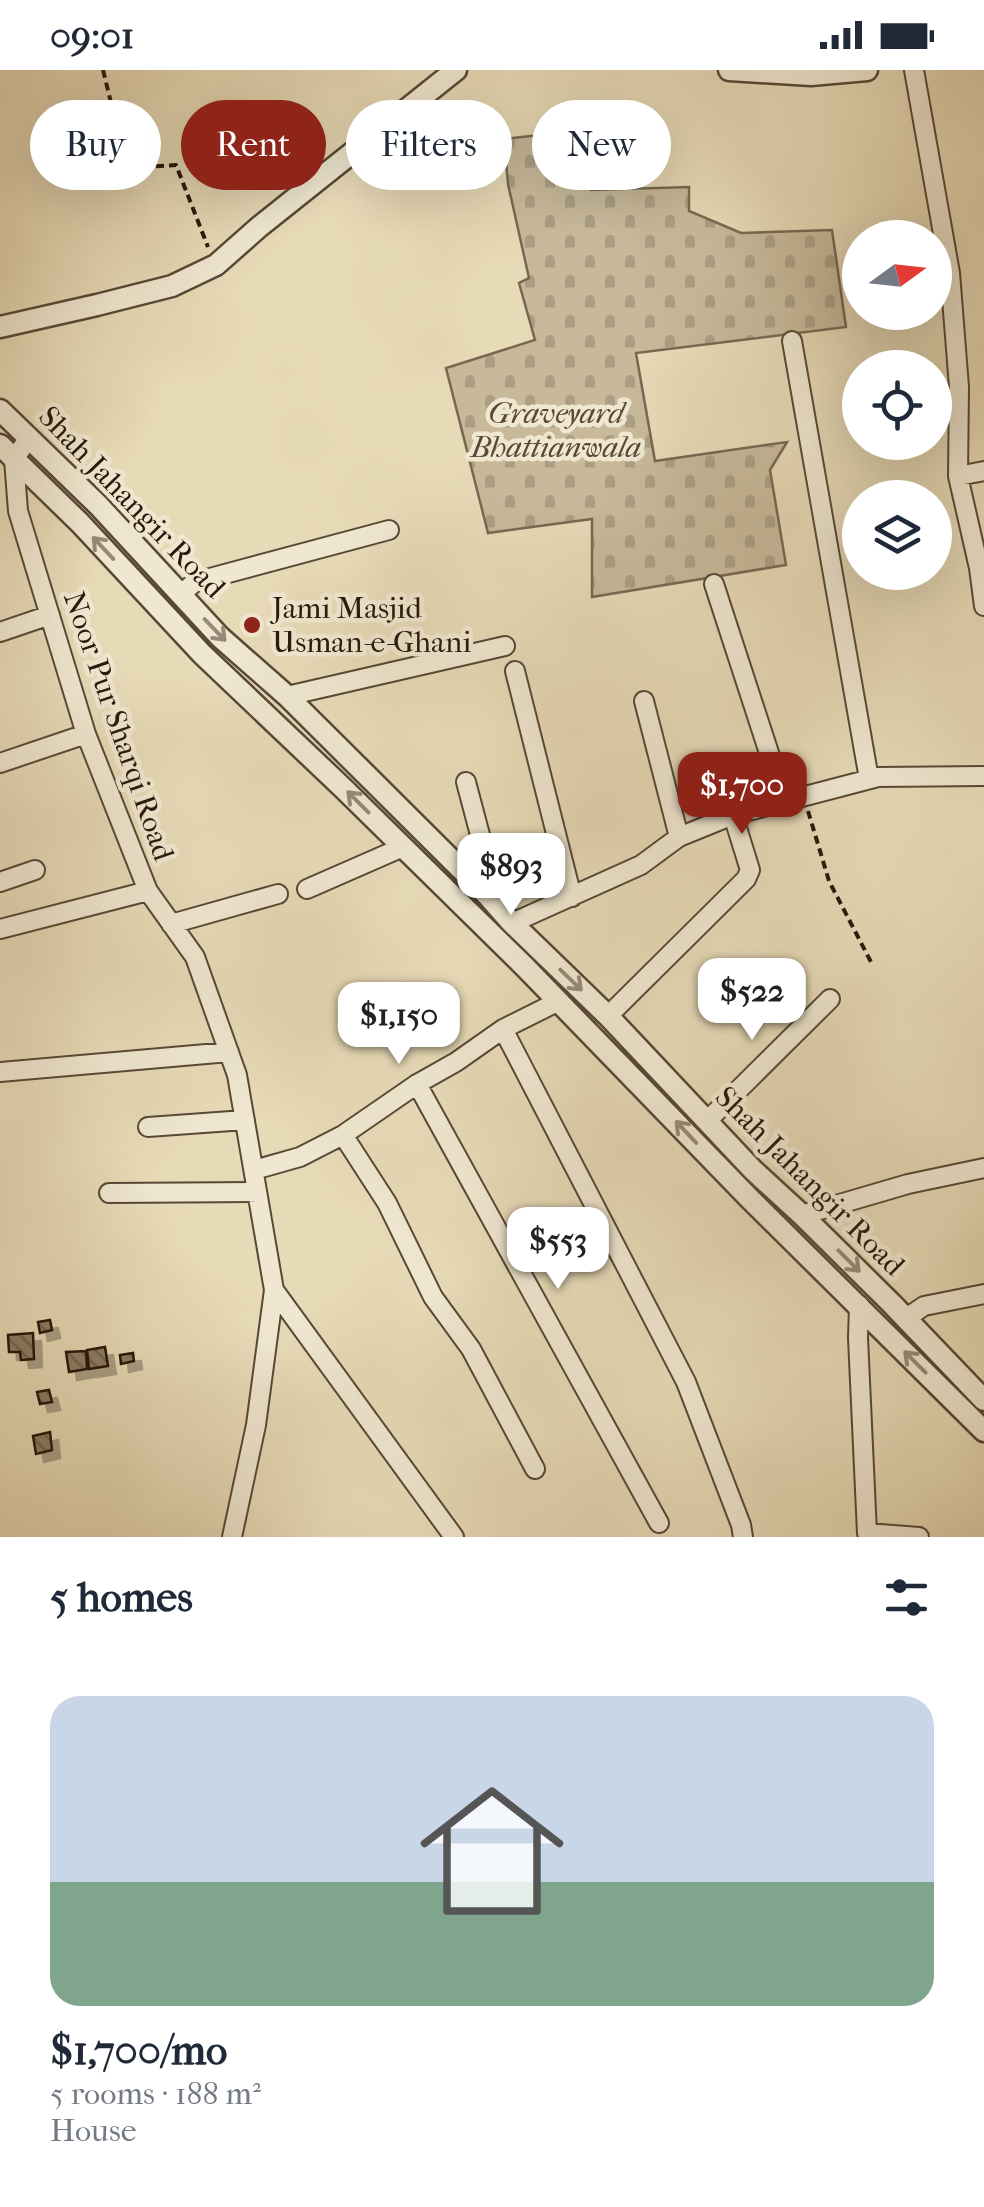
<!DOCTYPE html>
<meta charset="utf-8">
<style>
body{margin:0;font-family:"IM FELL French Canon",serif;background:#f2f2f3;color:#1f2937;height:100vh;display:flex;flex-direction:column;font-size:38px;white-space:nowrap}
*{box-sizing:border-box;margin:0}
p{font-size:32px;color:#747a83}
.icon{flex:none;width:55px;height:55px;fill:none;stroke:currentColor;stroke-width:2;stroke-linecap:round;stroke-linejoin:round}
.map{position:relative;height:1467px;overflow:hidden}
.side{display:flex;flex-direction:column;background:#fff;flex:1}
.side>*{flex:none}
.banner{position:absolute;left:30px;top:30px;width:925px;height:90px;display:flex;gap:20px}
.needle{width:65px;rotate:75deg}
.tools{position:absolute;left:842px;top:150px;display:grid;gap:20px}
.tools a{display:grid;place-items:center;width:110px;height:110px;border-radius:50%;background:#fff;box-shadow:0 10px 40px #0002;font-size:50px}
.price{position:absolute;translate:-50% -85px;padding:0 22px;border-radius:20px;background:#fff;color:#222;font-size:32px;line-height:65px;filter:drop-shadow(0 2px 5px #0008)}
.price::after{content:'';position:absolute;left:50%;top:60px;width:30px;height:22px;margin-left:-15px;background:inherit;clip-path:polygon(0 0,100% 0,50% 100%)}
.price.active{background:#8f2418;color:#fff}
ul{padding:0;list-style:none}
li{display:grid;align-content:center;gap:20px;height:530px;padding:0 50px}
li+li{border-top:2px solid #e0e1e3}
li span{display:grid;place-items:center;height:310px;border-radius:30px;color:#555}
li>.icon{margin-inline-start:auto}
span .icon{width:180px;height:180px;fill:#fffc;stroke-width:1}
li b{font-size:42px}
h2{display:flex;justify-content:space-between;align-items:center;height:120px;padding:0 50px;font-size:42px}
.tag{padding:0 35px;border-radius:45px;background:#fff;box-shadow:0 10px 40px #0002;font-size:35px;line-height:90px}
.tag.active{background:#8f2418;color:#fff}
.status{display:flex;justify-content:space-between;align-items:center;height:70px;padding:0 50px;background:#fff;direction:ltr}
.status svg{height:28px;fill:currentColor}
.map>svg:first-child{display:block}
.cemetery{fill:url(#cemetery-stones);stroke:#786853;stroke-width:2.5}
.building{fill:url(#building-back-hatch);stroke:#29180c;stroke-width:2.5;filter:url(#shadow)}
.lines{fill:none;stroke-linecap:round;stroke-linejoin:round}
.minor-casing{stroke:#584837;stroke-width:22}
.tertiary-casing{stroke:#584837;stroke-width:25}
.path{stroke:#29180c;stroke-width:4;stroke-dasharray:8 5;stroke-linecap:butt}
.minor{stroke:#efe7d0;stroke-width:18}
.tertiary{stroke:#efe7d0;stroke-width:20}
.oneway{stroke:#968a78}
.poi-dot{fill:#8f2418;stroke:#efe7d0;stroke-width:4}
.labels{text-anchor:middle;stroke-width:9;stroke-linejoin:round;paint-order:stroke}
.park-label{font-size:30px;font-style:italic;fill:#584837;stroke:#efe7d0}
.street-label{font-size:30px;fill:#29180c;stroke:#efe7d0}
.poi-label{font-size:30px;fill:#29180c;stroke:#efe7d0;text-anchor:start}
</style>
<div class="status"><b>09:01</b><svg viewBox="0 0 49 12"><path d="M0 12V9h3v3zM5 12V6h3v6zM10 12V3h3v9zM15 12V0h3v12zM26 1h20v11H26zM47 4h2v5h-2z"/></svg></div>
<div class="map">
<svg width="984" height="1467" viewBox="0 0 984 1467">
<defs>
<pattern id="cemetery-stones" width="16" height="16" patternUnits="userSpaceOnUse" patternTransform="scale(2.5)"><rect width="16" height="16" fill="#c7b99a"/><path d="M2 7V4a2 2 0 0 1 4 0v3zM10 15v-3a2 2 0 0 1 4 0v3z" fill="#ab9e84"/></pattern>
<pattern id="building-back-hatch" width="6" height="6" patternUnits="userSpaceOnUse" patternTransform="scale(2.5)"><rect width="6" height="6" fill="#8c7d65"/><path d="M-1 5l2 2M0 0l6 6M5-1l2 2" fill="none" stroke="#726552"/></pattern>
<filter id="shadow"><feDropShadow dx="8" dy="8" stdDeviation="0" flood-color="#0004"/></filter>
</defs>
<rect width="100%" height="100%" fill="#e7dab7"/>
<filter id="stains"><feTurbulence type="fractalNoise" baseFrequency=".002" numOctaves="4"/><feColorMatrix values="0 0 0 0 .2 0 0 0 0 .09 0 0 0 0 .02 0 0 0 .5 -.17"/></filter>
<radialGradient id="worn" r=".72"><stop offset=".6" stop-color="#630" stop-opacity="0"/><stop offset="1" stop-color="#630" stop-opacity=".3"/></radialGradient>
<path class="cemetery" d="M 603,58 L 614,98 L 589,101 L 591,120 L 689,117 L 689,141 L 741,163 L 832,160 L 846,257 L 636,283 L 655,391 L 787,372 L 770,400 L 786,495 L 592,527 L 592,449 L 488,463 L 446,298 L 535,270 L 519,213 L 529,208 L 508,114 L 504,69 Z"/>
<path class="building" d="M 50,1250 L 52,1260 L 40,1263 L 38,1252 Z
M 33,1263 L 34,1289 L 21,1290 L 20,1282 L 9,1282 L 8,1265 Z
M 105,1277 L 108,1296 L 89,1299 L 87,1280 Z
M 86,1281 L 87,1299 L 69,1302 L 66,1282 Z
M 133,1283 L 134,1291 L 121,1294 L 120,1285 Z
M 49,1320 L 52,1332 L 40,1334 L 37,1322 Z
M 50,1362 L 52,1380 L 36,1384 L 33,1366 Z"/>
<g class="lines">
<g class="minor-casing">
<path id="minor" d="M 914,0 L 950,203 L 959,317 L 958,406
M 792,271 L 869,709
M 29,368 L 14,389 L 18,441 L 86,664 L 148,821 L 195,887 L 237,1005 L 274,1220 L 256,1355 L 232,1467
M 984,497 L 979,498 L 984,536
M 979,498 L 958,406 L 984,401
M 714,514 L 785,732
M 181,524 L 195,512 L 389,460
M 0,562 L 50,545
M 515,601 L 572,827
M 287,626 L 505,576
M 644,631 L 679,767
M 0,693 L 86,664
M 466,712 L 493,814 L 489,827
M 0,812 L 35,800
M 307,819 L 403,777
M 512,853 L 641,795 L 679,767 L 733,745 L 878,707 L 984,706
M 171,854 L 278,824
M 0,859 L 148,821
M 608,946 L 746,809 L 750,800 L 733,745
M 503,959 L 686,1312 L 741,1455 L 743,1467
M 0,1002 L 229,982
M 417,1014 L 659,1453
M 707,1051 L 830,929
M 148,1057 L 245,1050
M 343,1065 L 387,1133 L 433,1227 L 471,1279 L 535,1399
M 254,1100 L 300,1087 L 343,1065 L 417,1014 L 456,992 L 503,959 L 559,931
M 109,1123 L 257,1122
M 802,1145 L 908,1114 L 984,1098
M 274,1220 L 454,1467
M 859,1235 L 858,1268 L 867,1463 L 919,1467
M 905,1249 L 924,1236 L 984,1224"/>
</g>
<g class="tertiary-casing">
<path id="tertiary" d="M 729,0 L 811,5 L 867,0
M 0,257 L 97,235 L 172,216 L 216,195 L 259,157 L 456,0
M 0,340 L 98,435 L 220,567 L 287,626 L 489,827 L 512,853 L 608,946 L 753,1100 L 802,1145 L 892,1234 L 984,1330
M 0,375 L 80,453 L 202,584 L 344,719 L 525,897 L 750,1129 L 984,1361"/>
</g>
<path class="path" d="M 103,0 L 127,98 L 176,95 L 208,177
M 808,741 L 829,811 L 871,892"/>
<use href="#minor" class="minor"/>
<use href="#tertiary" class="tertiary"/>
</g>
<defs><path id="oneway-shaft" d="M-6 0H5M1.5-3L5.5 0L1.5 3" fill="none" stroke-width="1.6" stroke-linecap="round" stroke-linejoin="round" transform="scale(2.5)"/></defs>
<g class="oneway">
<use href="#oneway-shaft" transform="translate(103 478) rotate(-133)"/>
<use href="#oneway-shaft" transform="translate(215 560) rotate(46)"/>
<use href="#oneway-shaft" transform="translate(358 732) rotate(-135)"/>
<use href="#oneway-shaft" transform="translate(571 910) rotate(44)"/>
<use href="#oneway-shaft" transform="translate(686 1062) rotate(-133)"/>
<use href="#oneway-shaft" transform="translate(849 1191) rotate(45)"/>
<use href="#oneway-shaft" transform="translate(915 1292) rotate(-135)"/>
</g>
<circle class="poi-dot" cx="252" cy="555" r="10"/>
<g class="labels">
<g class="park-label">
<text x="556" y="353">Graveyard<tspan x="556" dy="34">Bhattianwala</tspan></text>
</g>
<g class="street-label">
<text transform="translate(132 432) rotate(46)" y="10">Shah Jahangir Road</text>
<text transform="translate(119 656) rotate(71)" y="10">Noor Pur Sharqi Road</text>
<text transform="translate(810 1111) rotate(45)" y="10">Shah Jahangir Road</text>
</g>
<g class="poi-label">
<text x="272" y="548">Jami Masjid<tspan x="272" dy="34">Usman-e-Ghani</tspan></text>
</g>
</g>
<rect width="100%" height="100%" filter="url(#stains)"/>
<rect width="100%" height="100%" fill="url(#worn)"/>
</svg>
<div class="tools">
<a><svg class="needle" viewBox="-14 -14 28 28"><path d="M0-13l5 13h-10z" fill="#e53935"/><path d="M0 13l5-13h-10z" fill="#747a83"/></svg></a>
<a><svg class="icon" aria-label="locate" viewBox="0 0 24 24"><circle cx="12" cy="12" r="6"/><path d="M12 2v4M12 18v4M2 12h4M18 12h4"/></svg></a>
<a><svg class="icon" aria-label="layers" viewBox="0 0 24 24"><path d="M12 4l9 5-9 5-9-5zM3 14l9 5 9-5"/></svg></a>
</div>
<b class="price active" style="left:742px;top:767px">$1,700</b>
<b class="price" style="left:511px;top:848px">$893</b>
<b class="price" style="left:752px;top:973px">$522</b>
<b class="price" style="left:399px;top:997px">$1,150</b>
<b class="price" style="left:558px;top:1222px">$553</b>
<div class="banner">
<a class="tag">Buy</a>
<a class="tag active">Rent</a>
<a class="tag">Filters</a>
<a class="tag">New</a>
</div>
</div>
<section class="side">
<h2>5 homes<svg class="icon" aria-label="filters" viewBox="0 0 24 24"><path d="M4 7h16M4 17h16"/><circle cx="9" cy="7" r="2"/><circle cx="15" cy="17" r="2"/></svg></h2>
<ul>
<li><span style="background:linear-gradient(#c9d6e8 60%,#7fa58c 0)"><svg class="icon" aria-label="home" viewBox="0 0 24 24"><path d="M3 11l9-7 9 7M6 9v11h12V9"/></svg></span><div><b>$1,700/mo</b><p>5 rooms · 188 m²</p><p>House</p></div></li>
</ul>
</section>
